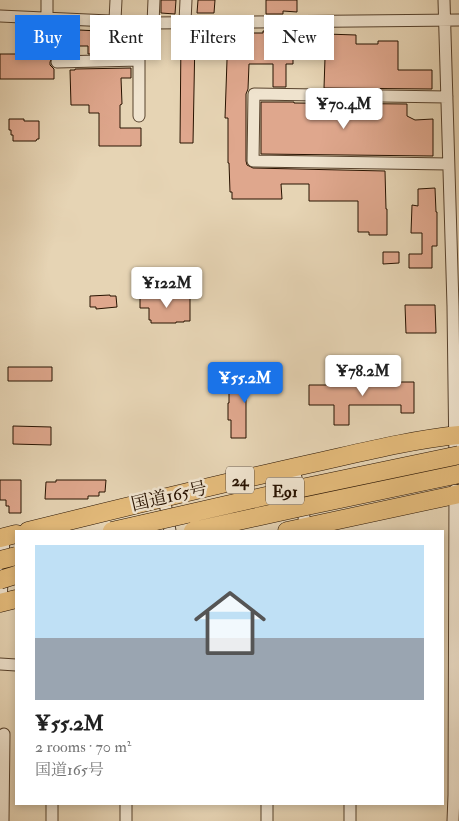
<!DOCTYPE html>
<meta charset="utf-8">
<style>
body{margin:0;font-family:"IM FELL Double Pica","Noto Serif JP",serif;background:#f2f2f2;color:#222;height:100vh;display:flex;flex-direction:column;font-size:19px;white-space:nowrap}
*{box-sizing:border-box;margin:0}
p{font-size:16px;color:#767676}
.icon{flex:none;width:28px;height:28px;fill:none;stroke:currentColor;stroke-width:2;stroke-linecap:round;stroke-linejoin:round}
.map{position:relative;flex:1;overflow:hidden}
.drawer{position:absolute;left:15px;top:530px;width:429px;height:275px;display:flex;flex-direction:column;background:#fff;border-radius:0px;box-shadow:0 2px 8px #0003}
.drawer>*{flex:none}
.top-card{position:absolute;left:15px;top:15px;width:430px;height:45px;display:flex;gap:10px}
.price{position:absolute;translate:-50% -42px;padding:0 11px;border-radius:5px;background:#fff;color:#222;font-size:16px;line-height:32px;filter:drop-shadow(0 1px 2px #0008)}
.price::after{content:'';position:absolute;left:50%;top:30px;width:15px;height:11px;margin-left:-8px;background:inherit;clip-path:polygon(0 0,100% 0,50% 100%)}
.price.current{background:#1a73e8;color:#fff}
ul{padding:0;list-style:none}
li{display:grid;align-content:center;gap:10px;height:265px;padding:0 20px}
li+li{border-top:1px solid #e0e0e0}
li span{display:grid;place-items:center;height:155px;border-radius:0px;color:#555}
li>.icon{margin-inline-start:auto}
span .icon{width:90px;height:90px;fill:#fffc;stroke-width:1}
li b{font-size:21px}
.pill{padding:0 18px;border-radius:0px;background:#fff;box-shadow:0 2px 8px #0003;font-size:18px;line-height:45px}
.pill.current{background:#1a73e8;color:#fff}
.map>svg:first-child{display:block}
.building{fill:#dfa78d;stroke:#271200}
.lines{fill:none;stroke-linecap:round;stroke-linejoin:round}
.minor-casing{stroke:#57422d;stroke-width:13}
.trunk-casing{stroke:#271200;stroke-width:19}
.minor{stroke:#efe3ce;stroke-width:11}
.trunk{stroke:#e3ba7a;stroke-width:18}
.trunk-bridge-casing{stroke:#271200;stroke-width:19;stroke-linecap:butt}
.trunk-bridge{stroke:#e3ba7a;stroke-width:18}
.labels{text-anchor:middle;stroke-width:5;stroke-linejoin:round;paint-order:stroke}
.shield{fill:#efe3ce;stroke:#63513e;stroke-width:1}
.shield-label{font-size:16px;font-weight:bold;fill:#271200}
.street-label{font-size:18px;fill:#271200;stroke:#efe3ce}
</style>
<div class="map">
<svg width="459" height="821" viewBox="0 0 459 821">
<rect width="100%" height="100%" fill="#e6d4b4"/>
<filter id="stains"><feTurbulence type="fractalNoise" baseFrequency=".004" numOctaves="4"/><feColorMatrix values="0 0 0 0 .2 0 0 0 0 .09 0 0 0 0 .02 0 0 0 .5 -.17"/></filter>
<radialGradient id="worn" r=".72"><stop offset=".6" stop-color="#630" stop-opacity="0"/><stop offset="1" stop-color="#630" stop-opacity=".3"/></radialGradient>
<path class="building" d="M 161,0 L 176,0 L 175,14 L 161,13 Z
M 198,0 L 215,0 L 214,13 L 197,13 Z
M 266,0 L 297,0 L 297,12 L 283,11 L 283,14 L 266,14 Z
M 59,29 L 99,31 L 99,30 L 131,30 L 130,53 L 88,54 L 88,46 L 78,46 L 78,43 L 58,43 Z
M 265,29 L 284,29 L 284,43 L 326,44 L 326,34 L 356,35 L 356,44 L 378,44 L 378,41 L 398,41 L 398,70 L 432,70 L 432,89 L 324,88 L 325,58 L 293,57 L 293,64 L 286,64 L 286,87 L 273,87 L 273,64 L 249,64 L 248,89 L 246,94 L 246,161 L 247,165 L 253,168 L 385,171 L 386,209 L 387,209 L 387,235 L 369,235 L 369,232 L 358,232 L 358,201 L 309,201 L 309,184 L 281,184 L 282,199 L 232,199 L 232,192 L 230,192 L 229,163 L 228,163 L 228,118 L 225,118 L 228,31 L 241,31 L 241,33 L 263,33 L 263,31 L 265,31 Z
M 181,36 L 195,36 L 193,143 L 180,143 Z
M 0,54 L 54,54 L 50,62 L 50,65 L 54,69 L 54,79 L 0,79 Z
M 131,68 L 131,78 L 121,78 L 122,104 L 120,105 L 120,128 L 141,128 L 141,146 L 99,146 L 99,113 L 89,113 L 89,105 L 71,105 L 70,70 L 75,70 L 75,69 Z
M 261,102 L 294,102 L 294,103 L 407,104 L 407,116 L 415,120 L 433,119 L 433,156 L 261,154 Z
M 9,119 L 24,119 L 24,121 L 39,121 L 39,139 L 37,139 L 36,141 L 13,141 L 13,135 L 11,135 L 11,130 L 9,130 Z
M 435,188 L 436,212 L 437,212 L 437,246 L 432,246 L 432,268 L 409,268 L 409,254 L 422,254 L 422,233 L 411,233 L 412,205 L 418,206 L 418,189 Z
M 383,252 L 399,252 L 399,263 L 383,264 Z
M 110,295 L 110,296 L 116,296 L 117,307 L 96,309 L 96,307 L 90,307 L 90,296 Z
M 140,295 L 153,295 L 153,297 L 190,297 L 190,321 L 184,321 L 184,322 L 176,322 L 176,323 L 151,323 L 151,320 L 149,320 L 149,308 L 140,308 Z
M 405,305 L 435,305 L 436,333 L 406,333 Z
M 8,367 L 52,367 L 52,381 L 8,381 Z
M 280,382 L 281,392 L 246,393 L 246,438 L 231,438 L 231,420 L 228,420 L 228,403 L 229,403 L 229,383 Z
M 360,382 L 414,382 L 414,413 L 401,413 L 401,405 L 349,405 L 349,425 L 334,425 L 334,405 L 309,405 L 309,385 L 360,385 Z
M 13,426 L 51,427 L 51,445 L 13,444 Z
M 0,480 L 21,480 L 21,513 L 9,513 L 9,506 L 6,506 L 6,500 L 0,500 Z
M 56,480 L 106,480 L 105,492 L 99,492 L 99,496 L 88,496 L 88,499 L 45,499 L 46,482 L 56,482 Z"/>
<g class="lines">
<g class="minor-casing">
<path id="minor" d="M 444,0 L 453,306 L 455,462
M 0,16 L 153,23 L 459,20
M 47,18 L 47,0
M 115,20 L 116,0
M 139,22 L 139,116
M 185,22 L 186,0
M 153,23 L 154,0
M 57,62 L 139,60
M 447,97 L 254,94 L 253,161 L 448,164
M 294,468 L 306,527
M 164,497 L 170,531
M 1,603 L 4,537
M 0,664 L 16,665
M 52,804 L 52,821
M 126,804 L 126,821
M 3,821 L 4,734
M 267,821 L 267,804
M 350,821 L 350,804
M 453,821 L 454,795 L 455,490"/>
</g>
<g class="trunk-casing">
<path id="trunk" d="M 28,531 C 121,508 215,485 309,464 C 359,453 409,440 459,435
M 287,531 L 459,494
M 0,538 L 16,534
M 0,603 L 16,599"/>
</g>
<use href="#minor" class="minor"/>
<use href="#trunk" class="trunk"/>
<g class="trunk-bridge-casing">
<path id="trunk-bridge" d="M 112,531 L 297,489 L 459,455
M 193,531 L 302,507 L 459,474
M 0,560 L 16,556
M 0,580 L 16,575"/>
</g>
<use href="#trunk-bridge" class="trunk-bridge"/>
</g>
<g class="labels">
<g class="shield">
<rect x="226" y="466.5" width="28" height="27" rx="4"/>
<rect x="266" y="477.5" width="38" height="27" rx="4"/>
</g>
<g class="shield-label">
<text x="240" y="486">24</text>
<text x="285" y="497">E91</text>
</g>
<g class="street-label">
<text transform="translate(169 496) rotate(-13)" y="6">国道165号</text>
</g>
</g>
<rect width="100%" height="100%" filter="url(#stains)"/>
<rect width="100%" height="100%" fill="url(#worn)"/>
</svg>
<b class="price" style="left:344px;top:130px">¥70.4M</b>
<b class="price" style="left:167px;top:309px">¥122M</b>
<b class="price" style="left:363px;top:397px">¥78.2M</b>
<b class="price current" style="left:245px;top:404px">¥55.2M</b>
<div class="top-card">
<a class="pill current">Buy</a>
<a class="pill">Rent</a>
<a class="pill">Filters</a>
<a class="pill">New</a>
</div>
<section class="drawer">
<ul>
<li><span style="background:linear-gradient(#bfe0f5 60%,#9aa5b1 0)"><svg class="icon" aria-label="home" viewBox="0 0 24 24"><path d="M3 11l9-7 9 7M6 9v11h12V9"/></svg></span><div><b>¥55.2M</b><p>2 rooms · 70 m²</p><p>国道165号</p></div></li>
</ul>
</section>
</div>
